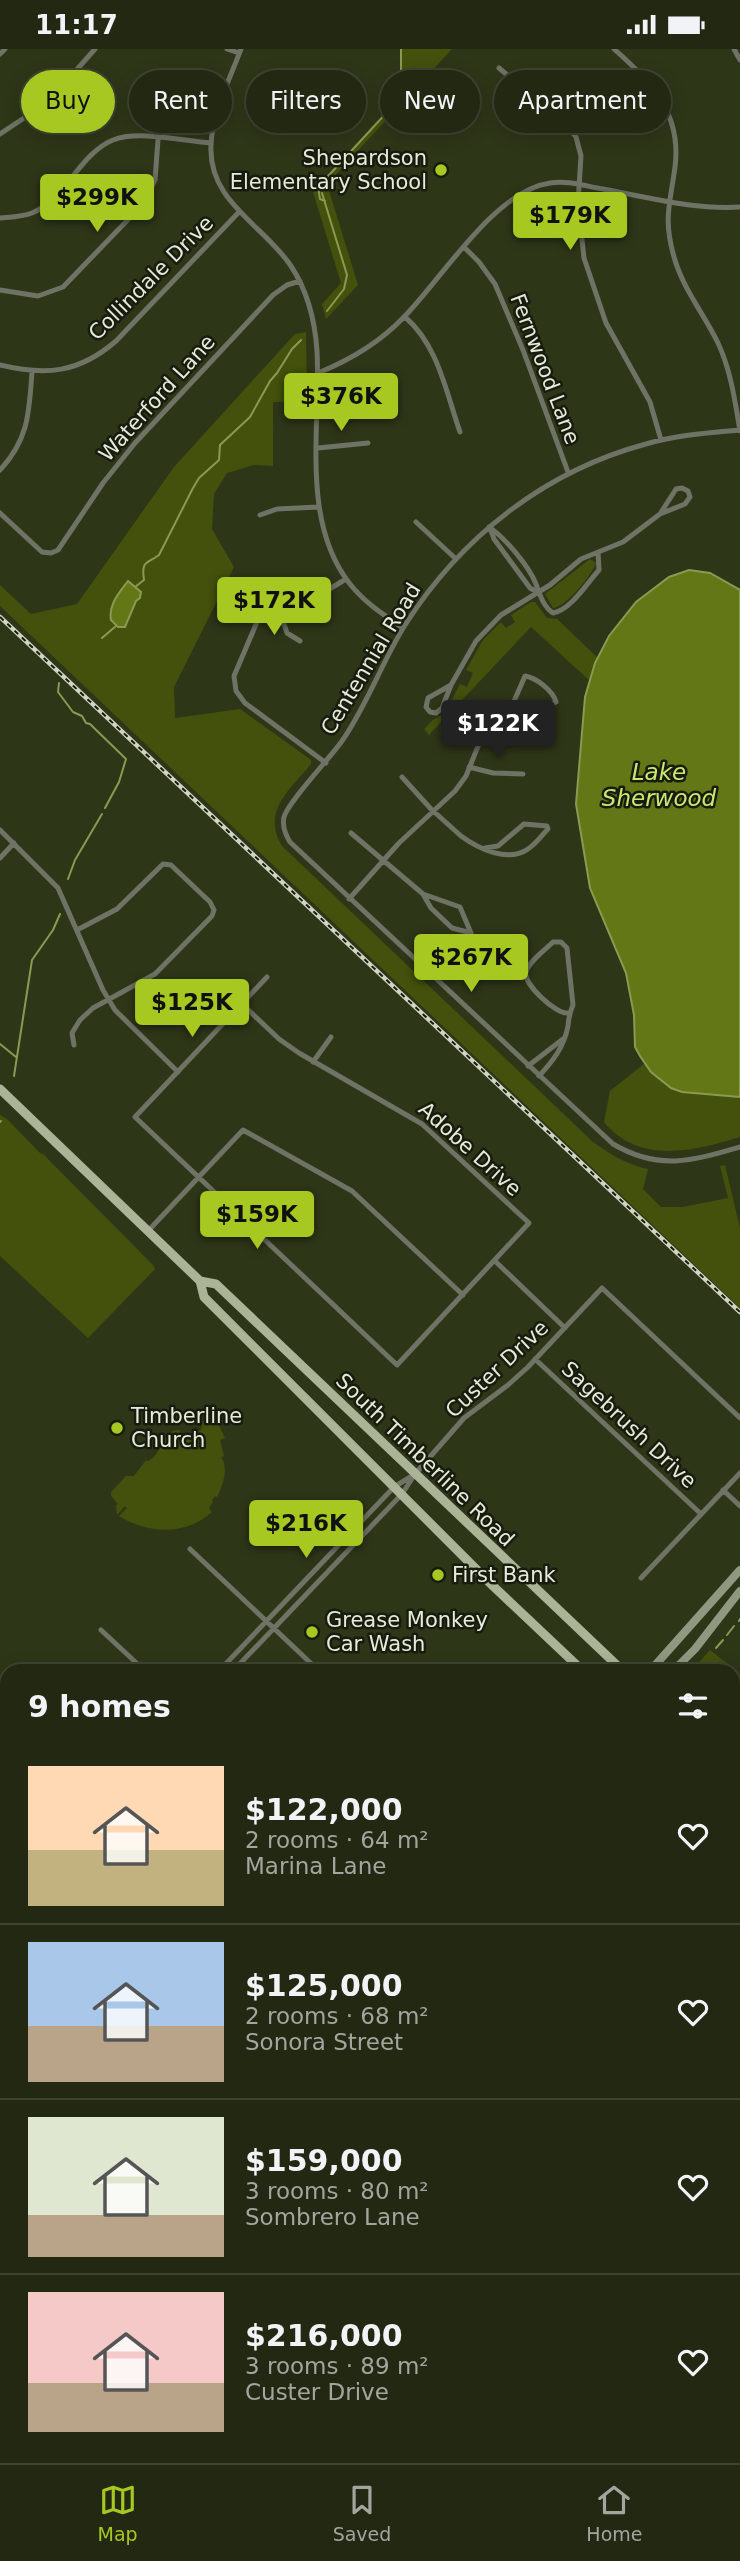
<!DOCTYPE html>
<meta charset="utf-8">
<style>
body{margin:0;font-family:"DejaVu Sans",sans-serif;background:#2a301b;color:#f1f3f6;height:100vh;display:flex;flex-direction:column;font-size:26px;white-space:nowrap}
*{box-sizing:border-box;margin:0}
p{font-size:23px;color:#a2a69f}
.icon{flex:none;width:38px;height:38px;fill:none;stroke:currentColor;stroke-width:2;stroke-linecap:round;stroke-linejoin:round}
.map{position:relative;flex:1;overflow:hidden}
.panel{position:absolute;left:0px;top:1615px;width:740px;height:800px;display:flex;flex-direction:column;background:#222812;border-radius:21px 21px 0 0;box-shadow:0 4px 18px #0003,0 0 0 2px #3f4432}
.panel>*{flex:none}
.guide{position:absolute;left:21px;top:21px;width:698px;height:63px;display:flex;gap:14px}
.price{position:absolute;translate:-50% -60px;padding:0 16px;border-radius:7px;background:#a6c821;color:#111;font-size:23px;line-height:46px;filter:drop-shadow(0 2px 4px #0008)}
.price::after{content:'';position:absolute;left:50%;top:42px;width:21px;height:16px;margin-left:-10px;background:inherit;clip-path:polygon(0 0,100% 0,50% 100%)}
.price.on{background:#222;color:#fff}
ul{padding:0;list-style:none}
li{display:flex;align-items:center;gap:21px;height:175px;padding:0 28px}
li+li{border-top:2px solid #3f4432}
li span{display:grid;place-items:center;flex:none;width:196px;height:140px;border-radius:0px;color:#555}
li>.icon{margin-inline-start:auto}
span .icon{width:84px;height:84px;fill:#fffc;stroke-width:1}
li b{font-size:30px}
h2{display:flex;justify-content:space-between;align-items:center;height:84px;padding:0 28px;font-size:30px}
.chip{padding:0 24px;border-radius:32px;background:#222812;box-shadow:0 4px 18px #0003,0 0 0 2px #3f4432;font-size:24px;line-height:63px}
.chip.on{background:#a6c821;color:#111}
.status{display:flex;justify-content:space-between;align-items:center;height:49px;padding:0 35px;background:#222812;direction:ltr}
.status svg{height:19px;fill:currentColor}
.tabs{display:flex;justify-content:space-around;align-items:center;height:98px;border-top:2px solid #3f4432;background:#222812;font-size:19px;color:#a2a69f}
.tabs a{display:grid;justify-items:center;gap:4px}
.tabs .on{color:#a6c821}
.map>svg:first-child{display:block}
.green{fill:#43510d}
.water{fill:#637717;stroke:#8a9a51;stroke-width:2}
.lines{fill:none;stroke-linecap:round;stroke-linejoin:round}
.stream{stroke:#8a9a51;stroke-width:2}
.street{stroke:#6f7365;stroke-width:5}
.secondary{stroke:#919881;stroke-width:8}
.primary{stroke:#abb497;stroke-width:9}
.rail-casing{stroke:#ced5c1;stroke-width:4.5}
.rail{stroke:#181b0e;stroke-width:2;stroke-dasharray:5;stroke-linecap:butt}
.poi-dot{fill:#a6c821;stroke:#181b0e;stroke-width:2.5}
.labels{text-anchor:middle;stroke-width:5;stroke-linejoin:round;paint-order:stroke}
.poi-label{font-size:21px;fill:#e5ebd9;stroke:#181b0e;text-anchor:start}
.street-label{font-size:21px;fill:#e5ebd9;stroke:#181b0e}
.water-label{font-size:23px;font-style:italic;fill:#c9e870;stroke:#181b0e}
</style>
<div class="status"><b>11:17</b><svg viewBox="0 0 49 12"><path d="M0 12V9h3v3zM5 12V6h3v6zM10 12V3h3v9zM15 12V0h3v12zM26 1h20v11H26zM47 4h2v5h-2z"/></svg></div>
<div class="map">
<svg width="740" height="2414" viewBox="0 0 740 2414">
<rect width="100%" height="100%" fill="#2e3618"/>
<path class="green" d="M 400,0 L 452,0 L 327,135 L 358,236 L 326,270 L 322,255 L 341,234 L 313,143 L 401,48 Z
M 306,283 L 307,352 L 273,353 L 273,417 L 254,416 L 227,424 L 214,445 L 212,480 L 234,518 L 174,638 L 175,669 L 240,660 L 311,711 L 311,715 C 290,741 261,762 282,797 L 593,1093 C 610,1105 627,1116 648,1120 L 643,1140 L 661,1158 L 683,1158 L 728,1149 L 720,1117 L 725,1116 L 740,1179 L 740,1259 L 0,557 L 0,536 L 31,565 L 77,555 L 174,418 L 295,285 Z
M 590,510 L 596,514 C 592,526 566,558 553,559 L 545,545 Z
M 531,553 L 535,553 L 547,569 L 557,570 L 598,609 L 590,632 L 531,578 L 429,686 L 424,680 L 433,671 L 445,664 L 460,635 L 467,638 L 473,624 L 466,621 L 483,591 L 501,573 L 506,579 L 515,573 L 511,566 Z
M 645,1014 C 669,1048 703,1045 740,1048 L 740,1088 C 695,1102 639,1116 604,1073 L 610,1042 Z
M 0,1066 L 7,1070 L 40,1104 L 44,1106 L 153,1216 L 155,1220 L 88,1289 L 0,1207 Z
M 209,1371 L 217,1372 L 225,1389 L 220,1391 L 224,1407 L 221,1408 C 229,1418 223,1436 217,1448 L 215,1447 L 212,1451 L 213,1453 L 209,1459 L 212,1463 C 186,1487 148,1485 119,1467 L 127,1459 L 125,1457 L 117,1466 L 116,1456 L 118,1455 L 111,1447 L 111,1443 L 126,1427 L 134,1427 L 146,1411 L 148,1412 L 153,1409 L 161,1398 L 159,1396 L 172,1382 L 179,1381 L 185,1388 L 188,1388 L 189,1384 L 201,1381 L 203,1372 Z
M 710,1601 L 738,1623 L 736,1626 L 740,1630 L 740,1651 L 734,1658 L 740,1663 L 740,1671 L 733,1668 L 733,1622 L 691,1622 Z"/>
<path class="water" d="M 689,521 L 710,524 L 740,541 L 740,1048 L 682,1043 L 671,1039 L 651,1023 L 640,1007 L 635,998 L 634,966 L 626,924 L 590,839 L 576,755 L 585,648 L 595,614 L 609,587 L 636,553 L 669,528 Z
M 128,532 L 141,543 L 140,549 L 136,552 L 125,578 L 118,578 L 111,571 C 108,556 119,544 128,532 Z"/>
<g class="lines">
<path class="stream" d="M 322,144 L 347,226 L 344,240 L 327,262
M 325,152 L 320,150 L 318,138 L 401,48 L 401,0
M 135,538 L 144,531 C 141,511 147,515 159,506 L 193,439 L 199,429 L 219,411 L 220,396 L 250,368 L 270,332 L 277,324 L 292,300 L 301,291
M 102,589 L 116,577
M 59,634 L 58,643 L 73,663 L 82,667 L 86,674 L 90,675 L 126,710 L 119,733 L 105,759
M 68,830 L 75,811 L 102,765
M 0,995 L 16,1008
M 14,1027 L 32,911 L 53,881 L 60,865
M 0,1073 L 1,1072
M 739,1572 L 740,1570
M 727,1586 L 734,1577
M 716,1599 L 723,1591
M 733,1647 L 737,1649
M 0,1906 L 1,1906
M 423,2414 L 424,2408"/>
<path class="street" d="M 227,0 L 239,4
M 241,0 C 230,30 212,64 211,96 C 208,153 263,175 291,217 C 308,243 315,271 317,302 C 321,377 300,472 350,535 C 365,554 384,566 403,579
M 614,0 C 651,33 682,64 675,118 C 670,156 663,169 674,208 C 683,240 704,265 718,294 C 731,322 735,352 740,382
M 734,0 L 740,11
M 0,5 L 5,0
M 499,19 L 565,75 L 576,88 L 581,107 L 578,154 L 584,209 L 606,274 L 650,353 L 661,391
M 0,85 L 48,53 L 95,0
M 0,169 C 11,168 22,168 32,164 C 66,150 79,105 113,91 C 138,81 183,92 211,94
M 464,198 L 479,213 L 495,235 L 523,301 L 568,423
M 0,241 L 38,247 L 63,238 L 144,154 L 155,131 L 161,51
M 405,268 C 438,296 446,343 460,383
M 0,316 C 46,327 79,324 116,292 L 239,163
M 318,324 C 350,311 379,294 403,269 C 442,230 494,142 550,134 C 567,131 585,137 603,140 C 647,148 694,161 740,158
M 740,381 C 708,384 676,386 646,395 C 545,422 461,488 405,576 C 382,613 367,656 342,692 C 330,709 288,753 284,768 C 282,777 285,785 290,793 L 613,1095 C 659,1122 692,1112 740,1098
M 318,399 L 368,394
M 0,421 C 29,390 29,363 32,323
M 0,464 L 42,503 L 51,504 L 58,501 L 103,434 L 135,394 L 273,246 L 287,236 L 300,232
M 260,466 L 277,460 L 318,458
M 416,473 L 456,510
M 489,478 C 505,489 529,517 536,535 C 540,546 543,557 553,564 C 571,561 587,534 599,521 L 598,503
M 490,479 L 494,490 L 530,539 L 537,543
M 278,557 L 287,584 L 300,592
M 525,627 C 537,629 553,642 556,653 L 508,666 Z
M 451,636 L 428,649 L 426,658 L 430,663 L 436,664 L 442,659 L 451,636 L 476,592 L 501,566 L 550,536 L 581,510 L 623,493 L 660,465 L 685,455 L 690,448 L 688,442 L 682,439 L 676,440 L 660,465
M 453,668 L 481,690
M 326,714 L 245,654 L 236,642 L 234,627 L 257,573 L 274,558 L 323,544 L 346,530
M 469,718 L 493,724 L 523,725
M 402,728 L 431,760 L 461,787 C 479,800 508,814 528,800 C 536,795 542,786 548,780 L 547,777 L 524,775 L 498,797 L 485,799
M 0,781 L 58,839 L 103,941 L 115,961 L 178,1023
M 351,784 L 423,845 L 431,859 L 452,879 L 471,884 L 460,858 L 423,845
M 0,809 L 14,794
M 349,850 L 399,794 L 455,742 L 466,727 L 481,690 L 508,666
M 242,955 L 279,990 L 299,1004 L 422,1075 L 529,1174 L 397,1316 L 135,1068 L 267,928
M 74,996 L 72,984 L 80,971 L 93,959 L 155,925 L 212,867 L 214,861 L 210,853 L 171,816 L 163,815 L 117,860 L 77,881
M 313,1013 L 331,988
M 528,1017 L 563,990
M 539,1027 C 553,1012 564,998 568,977 C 569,968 569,965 573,956 L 567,899 L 561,893 L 553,893 C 545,901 529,912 526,923 C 523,935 556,965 567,964
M 148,1182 L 243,1081 L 352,1142 L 463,1246
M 495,1212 L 565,1279
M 535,1310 L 701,1465
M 723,1441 L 740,1457
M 190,1500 L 319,1622
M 641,1529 L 740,1424
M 101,1581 L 145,1622
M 219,1622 L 394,1438 L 412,1427
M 233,1622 L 402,1445 L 415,1425 L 464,1369 L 508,1336 L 528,1318 L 602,1239 L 740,1369
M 0,1691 L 7,1698
M 7,1823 L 0,1825 L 7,1847
M 733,1829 L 740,1822
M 0,1944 L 7,1937
M 733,1974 L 740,1996
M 0,1998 L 7,2004
M 733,2006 L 740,2004
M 0,2055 L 7,2048
M 733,2093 L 740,2091
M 0,2141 L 7,2148
M 0,2155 L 7,2162
M 733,2179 L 740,2177
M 733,2188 L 733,2200
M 0,2200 L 7,2193
M 733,2316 L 740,2312
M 733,2339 L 740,2339
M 733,2378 L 740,2378
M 335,2408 L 337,2414
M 155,2414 L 159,2408
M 451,2414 L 454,2408
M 505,2414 L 512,2408"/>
<path class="secondary" d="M 650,1622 L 740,1521
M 673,1622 L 695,1600 L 740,1542
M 0,2301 L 7,2294"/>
<path class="primary" d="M 0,1040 L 200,1232 L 204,1248 L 493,1537 L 583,1622
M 200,1232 L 216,1235 L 623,1622
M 733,1725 L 740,1731
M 733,1757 L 740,1762"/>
<g class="rail-casing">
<path id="rail" d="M 0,568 L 740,1263"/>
</g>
<use href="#rail" class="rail"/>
</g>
<g class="poi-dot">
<circle cx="441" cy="121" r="7"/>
<circle cx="117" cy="1379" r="7"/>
<circle cx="438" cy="1526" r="7"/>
<circle cx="312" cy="1583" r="7"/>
</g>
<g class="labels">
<g class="poi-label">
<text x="427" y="116" text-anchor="end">Shepardson<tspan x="427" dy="24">Elementary School</tspan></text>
<text x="131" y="1374">Timberline<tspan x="131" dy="24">Church</tspan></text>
<text x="452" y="1533">First Bank</text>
<text x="326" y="1578">Grease Monkey<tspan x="326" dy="24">Car Wash</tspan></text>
</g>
<g class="street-label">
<text transform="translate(151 229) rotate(-45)" y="7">Collindale Drive</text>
<text transform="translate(545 320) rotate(69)" y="7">Fernwood Lane</text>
<text transform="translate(157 349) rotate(-48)" y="7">Waterford Lane</text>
<text transform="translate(371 610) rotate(-59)" y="7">Centennial Road</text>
<text transform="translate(470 1100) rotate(42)" y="7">Adobe Drive</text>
<text transform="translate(497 1320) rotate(-43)" y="7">Custer Drive</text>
<text transform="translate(629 1376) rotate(43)" y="7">Sagebrush Drive</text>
<text transform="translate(425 1411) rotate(44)" y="7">South Timberline Road</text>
</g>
<g class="water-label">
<text x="659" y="731">Lake<tspan x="659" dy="26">Sherwood</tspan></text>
</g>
</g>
</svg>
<b class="price" style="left:97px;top:185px">$299K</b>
<b class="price" style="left:570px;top:203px">$179K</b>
<b class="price" style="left:341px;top:384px">$376K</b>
<b class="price" style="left:274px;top:588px">$172K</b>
<b class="price on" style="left:498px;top:711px">$122K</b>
<b class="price" style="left:471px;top:945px">$267K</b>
<b class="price" style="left:192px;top:990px">$125K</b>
<b class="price" style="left:257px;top:1202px">$159K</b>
<b class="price" style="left:306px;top:1511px">$216K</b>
<div class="guide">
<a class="chip on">Buy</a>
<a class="chip">Rent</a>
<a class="chip">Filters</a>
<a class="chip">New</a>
<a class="chip">Apartment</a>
</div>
<section class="panel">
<h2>9 homes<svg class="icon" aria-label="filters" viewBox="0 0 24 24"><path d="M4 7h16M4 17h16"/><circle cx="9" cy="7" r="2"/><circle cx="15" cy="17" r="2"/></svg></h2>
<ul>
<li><span style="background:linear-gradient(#ffd9b3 60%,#c2b280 0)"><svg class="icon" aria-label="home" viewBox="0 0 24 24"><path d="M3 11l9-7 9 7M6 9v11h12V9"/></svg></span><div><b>$122,000</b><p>2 rooms · 64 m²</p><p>Marina Lane</p></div><svg class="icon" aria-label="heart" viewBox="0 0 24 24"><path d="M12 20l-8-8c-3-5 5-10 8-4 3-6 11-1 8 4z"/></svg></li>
<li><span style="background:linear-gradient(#a9c7e8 60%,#b9a48a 0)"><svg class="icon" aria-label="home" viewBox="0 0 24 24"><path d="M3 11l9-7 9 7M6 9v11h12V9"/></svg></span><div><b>$125,000</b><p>2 rooms · 68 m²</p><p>Sonora Street</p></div><svg class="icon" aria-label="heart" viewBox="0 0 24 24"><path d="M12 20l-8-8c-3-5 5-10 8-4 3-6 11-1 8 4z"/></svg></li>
<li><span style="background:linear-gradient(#dfe7d0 70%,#b9a48a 0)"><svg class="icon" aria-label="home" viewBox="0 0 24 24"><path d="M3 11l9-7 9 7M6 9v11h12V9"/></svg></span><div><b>$159,000</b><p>3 rooms · 80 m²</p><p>Sombrero Lane</p></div><svg class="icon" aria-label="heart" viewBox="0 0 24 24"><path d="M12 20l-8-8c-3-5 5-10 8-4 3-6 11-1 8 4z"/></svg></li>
<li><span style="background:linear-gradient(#f6c9c9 65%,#b9a48a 0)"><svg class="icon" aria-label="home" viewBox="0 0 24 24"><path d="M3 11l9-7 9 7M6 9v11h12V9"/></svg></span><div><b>$216,000</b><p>3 rooms · 89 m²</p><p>Custer Drive</p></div><svg class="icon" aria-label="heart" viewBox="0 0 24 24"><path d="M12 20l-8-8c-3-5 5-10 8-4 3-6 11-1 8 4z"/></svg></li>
</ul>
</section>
</div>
<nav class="tabs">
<a class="on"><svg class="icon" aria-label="map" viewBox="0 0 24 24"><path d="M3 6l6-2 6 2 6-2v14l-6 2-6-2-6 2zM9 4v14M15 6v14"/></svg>Map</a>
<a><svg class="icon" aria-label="saved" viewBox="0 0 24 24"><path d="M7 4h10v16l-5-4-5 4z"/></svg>Saved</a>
<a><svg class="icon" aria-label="home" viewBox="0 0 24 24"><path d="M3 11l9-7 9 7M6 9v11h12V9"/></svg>Home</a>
</nav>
